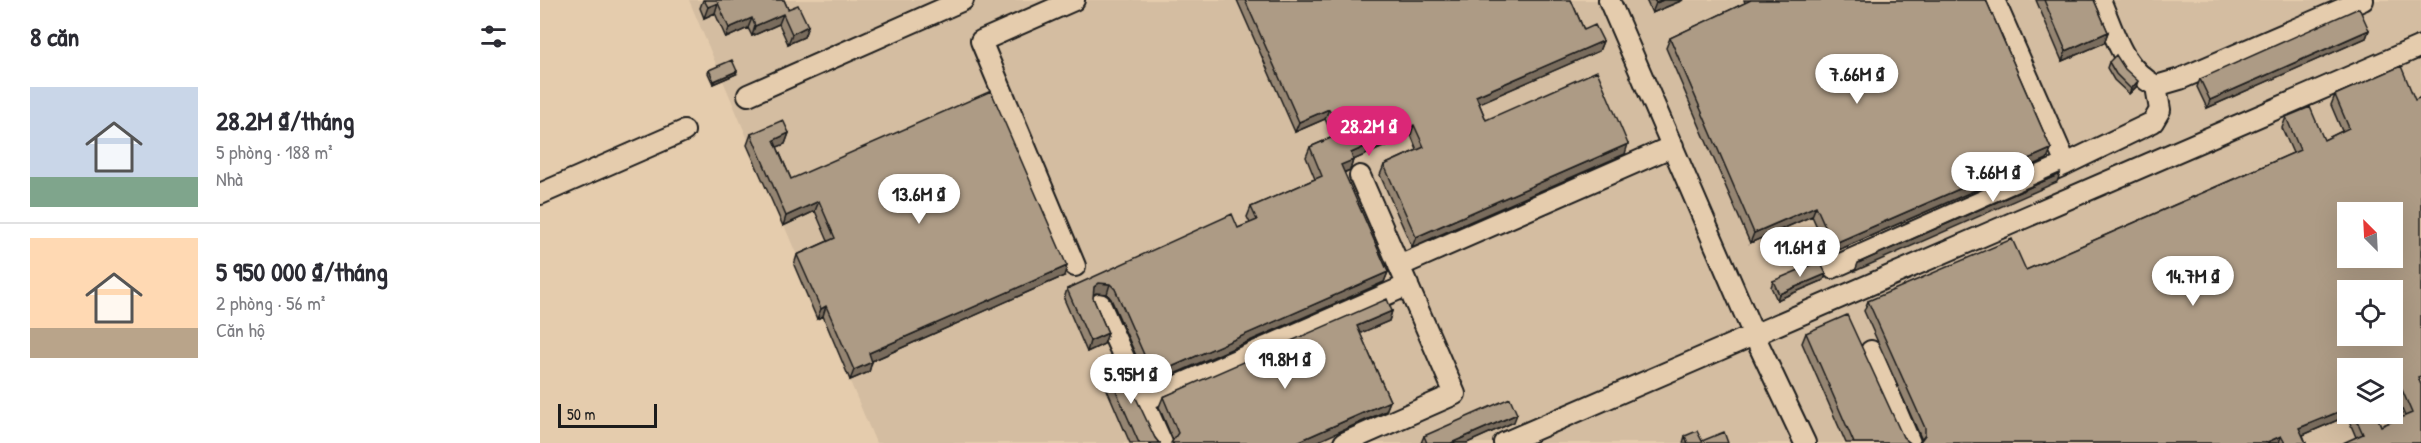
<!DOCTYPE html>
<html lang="vi">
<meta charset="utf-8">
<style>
body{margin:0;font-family:"Patrick Hand",sans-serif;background:#f7f7f7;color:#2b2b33;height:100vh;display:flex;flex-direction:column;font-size:22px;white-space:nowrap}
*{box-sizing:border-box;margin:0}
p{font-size:20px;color:#7c7c81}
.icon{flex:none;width:33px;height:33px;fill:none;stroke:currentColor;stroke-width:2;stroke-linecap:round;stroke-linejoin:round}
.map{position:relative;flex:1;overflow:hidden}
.sheet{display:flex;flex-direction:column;background:#fff;width:540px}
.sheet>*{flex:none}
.needle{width:39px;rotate:336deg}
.fabs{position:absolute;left:1797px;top:202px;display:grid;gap:12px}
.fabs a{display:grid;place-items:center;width:66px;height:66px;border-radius:0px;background:#fff;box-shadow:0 6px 24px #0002;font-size:30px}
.scale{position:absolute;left:18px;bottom:15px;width:99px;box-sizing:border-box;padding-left:6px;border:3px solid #1c1c1c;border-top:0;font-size:16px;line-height:21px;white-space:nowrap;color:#1c1c1c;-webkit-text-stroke:4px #e5ccad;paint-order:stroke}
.price{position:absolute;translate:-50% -51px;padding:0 14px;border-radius:21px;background:#fff;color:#222;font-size:20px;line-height:39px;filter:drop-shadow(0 2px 3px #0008)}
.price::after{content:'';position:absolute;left:50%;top:36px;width:18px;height:14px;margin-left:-9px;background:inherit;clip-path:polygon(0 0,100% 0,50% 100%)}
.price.on{background:#db2777;color:#fff}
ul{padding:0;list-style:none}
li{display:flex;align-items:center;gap:18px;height:150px;padding:0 30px}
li+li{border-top:2px solid #e1e1e2}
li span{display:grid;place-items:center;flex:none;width:168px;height:120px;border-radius:0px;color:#555}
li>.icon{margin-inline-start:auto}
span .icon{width:72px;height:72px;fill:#fffc;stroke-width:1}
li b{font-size:26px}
h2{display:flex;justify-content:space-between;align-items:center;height:72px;padding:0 30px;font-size:26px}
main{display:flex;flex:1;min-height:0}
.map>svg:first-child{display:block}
.built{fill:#d4bda1;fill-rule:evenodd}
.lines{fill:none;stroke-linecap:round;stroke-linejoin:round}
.minor-casing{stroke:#1c1c1c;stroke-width:24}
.minor{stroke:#e5ccad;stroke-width:20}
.wall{fill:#958572;stroke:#1c1c1c;stroke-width:1.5;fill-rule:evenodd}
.shaded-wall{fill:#796c5d;stroke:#1c1c1c;stroke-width:1.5}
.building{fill:#ad9b85;stroke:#1c1c1c;stroke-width:1.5;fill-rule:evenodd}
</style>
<main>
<section class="sheet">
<h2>8 căn<svg class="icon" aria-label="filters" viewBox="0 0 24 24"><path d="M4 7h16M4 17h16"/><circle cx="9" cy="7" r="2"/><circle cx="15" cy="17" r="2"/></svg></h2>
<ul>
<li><span style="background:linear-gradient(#c9d6e8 75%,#7fa58c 0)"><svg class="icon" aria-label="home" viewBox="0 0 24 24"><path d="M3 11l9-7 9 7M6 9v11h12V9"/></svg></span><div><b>28.2M ₫/tháng</b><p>5 phòng · 188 m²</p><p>Nhà</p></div></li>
<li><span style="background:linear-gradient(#ffd9b3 75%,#b9a48a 0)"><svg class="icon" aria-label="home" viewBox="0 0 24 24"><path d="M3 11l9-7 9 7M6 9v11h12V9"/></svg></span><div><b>5 950 000 ₫/tháng</b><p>2 phòng · 56 m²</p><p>Căn hộ</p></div></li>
</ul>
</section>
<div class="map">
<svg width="1881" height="443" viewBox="0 0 1881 443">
<rect width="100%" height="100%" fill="#e5ccad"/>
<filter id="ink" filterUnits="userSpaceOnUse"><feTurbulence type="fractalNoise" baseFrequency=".0167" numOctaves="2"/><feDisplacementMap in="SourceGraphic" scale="12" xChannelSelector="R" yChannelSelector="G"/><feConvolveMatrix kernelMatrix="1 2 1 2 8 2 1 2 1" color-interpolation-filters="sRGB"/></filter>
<g filter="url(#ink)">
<path class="built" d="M 149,0 L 1881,0 L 1881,443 L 336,443 ZM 1808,213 L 1852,213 L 1852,258 L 1808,258 ZM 1808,291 L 1852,291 L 1852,336 L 1808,336 ZM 1808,369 L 1852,369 L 1852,414 L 1808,414 Z"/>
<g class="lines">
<g class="minor-casing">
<path id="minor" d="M 534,0 L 441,41 L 535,266
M 1069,0 L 1213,333 L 1265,443
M 1454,0 L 1526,164
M 1560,0 C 1575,34 1581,67 1616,86 L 1640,79 L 1823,0
M 208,95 L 423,0
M 0,194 L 144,131
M 859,266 L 1133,146
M 1292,268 L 1526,164 L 1613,122 L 1620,110 L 1616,86
M 560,304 L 622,443
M 1331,351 L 1370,443
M 603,401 L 868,285
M 804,443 L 915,394 L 820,176
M 964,443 L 1881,46"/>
</g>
<use href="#minor" class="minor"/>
</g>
<path class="wall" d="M 163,0 L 244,0 L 248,9 L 268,26 L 264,37 L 248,44 L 239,24 L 212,36 L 208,28 L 186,38 L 175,13 L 164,18 L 160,8 Z
M 697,0 L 1031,0 L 1044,30 L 1063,41 L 1059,51 L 939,103 L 946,120 L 1085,154 L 872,247 L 840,175 L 844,165 L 877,150 L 871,135 L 813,160 L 810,170 L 804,173 L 848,272 L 844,282 L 609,385 L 571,299 L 567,294 L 556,293 L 553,295 L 553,298 L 568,333 L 564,344 L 547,352 L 524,299 L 527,289 L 698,228 L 710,223 L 707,217 L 711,207 L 775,179 L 766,157 L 770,147 L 793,137 L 785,119 L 755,132 Z
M 1106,0 L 1143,0 L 1112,13 Z
M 1204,0 L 1446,0 L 1511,149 L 1507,159 L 1289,254 L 1272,216 L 1210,243 L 1126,48 L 1130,38 L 1205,3 Z
M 1496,0 L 1554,0 L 1568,32 L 1564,43 L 1522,61 Z
M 1829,30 L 1826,38 L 1667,108 L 1657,87 L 1660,79 Z
M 1569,62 L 1596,87 L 1589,94 L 1574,80 L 1567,68 Z
M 1861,66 L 1881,443 L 1816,437 L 1807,416 L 1763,435 L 1766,443 L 1379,443 L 1381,440 L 1381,438 L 1324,311 L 1328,301 L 1486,270 L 1753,153 L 1742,128 L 1746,117 L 1784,140 L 1802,131 L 1791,105 L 1795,95 ZM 1808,369 L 1852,369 L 1852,397 L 1856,395 L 1865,416 L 1841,426 L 1836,414 L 1808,414 Z
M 169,70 L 196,74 L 173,84 L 168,73 Z
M 249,133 L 245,144 L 237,147 L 251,179 L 524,276 L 332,361 L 329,372 L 310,380 L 283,316 L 277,319 L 254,265 L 257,255 L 288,241 L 275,211 L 243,226 L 207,145 L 211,134 Z
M 1284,280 L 1237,300 L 1231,287 L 1233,281 Z
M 852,311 L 849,321 L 820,333 L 850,401 L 846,411 L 633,440 L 619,407 L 623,397 Z
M 1266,333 L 1363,437 L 1370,443 L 1306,443 L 1262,343 Z
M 566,368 L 615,438 L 619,443 L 621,443 L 590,443 L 562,378 Z
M 974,422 L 927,443 L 881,443 L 884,436 Z
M 1145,436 L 1148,443 L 1143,443 Z"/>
<path class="shaded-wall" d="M 1123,0 L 1143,0 L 1112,13 L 1116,3 Z
M 178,3 L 175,13 L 164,18 L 168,7 Z
M 243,14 L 239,24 L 212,36 L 215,26 Z
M 212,18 L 208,28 L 186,38 L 189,28 Z
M 268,26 L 264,37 L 248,44 L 252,34 Z
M 1829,30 L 1826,38 L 1667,108 L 1670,100 Z
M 1568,32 L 1564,43 L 1522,61 L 1526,51 Z
M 1063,41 L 1059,51 L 933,106 L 936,96 Z
M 197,71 L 196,74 L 173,84 L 174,81 Z
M 1598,81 L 1596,87 L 1589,94 L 1591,89 Z
M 789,109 L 785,119 L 755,132 L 759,122 Z
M 874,125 L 871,135 L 813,160 L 810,170 L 797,175 L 801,165 L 811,153 Z
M 249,133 L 245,144 L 230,150 L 234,140 Z
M 1088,144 L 1085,154 L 872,247 L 876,237 Z
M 1511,149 L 1507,159 L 1289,254 L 1293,244 Z
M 1520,174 L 1517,182 L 1315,271 L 1318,263 Z
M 279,201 L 275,211 L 243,226 L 246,216 Z
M 1276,206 L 1272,216 L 1210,243 L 1214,233 Z
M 527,266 L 524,276 L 325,364 L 329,353 Z
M 848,272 L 844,282 L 609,385 L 613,375 Z
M 1286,274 L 1284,280 L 1237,300 L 1239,294 Z
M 559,283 L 570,284 L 567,294 L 556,293 L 550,297 L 554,287 Z
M 286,306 L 283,316 L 277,319 L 281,309 Z
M 852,311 L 849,321 L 814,336 L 817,326 Z
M 568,333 L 564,344 L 547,352 L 550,341 Z
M 332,362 L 329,372 L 310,380 L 314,370 Z
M 1860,385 L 1856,395 L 1852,397 L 1852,388 Z
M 850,401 L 846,411 L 774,443 L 755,443 Z
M 1808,408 L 1808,414 L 1807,416 L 1756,438 L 1759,428 Z
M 977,414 L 974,422 L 927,443 L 911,443 Z
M 1741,436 L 1739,443 L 1725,443 Z"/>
<path class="building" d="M 164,0 L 244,0 L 248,9 L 258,5 L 268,26 L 252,34 L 243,14 L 215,26 L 212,18 L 189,28 L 178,3 L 168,7 Z
M 705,0 L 1031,0 L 1044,30 L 1055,25 L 1063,41 L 936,96 L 946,120 L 1057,71 L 1088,144 L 876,237 L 844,165 L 884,147 L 874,125 L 811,153 L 813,160 L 801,165 L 848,272 L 613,375 L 575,289 L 570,284 L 559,283 L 554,287 L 553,298 L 568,333 L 550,341 L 527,289 L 692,214 L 698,228 L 717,220 L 711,207 L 782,176 L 770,147 L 800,134 L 789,109 L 759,122 Z
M 1114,0 L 1123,0 L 1116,3 Z
M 1211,0 L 1446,0 L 1511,149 L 1293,244 L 1276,206 L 1214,233 L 1130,38 Z
M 1504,0 L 1554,0 L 1568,32 L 1526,51 Z
M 1819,8 L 1829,30 L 1670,100 L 1660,79 Z
M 1576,55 L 1585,69 L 1598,81 L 1591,89 L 1576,74 L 1569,62 Z
M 192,60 L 197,71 L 174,81 L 169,70 Z
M 1861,66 L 1875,100 L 1881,97 L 1881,376 L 1878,377 L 1881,385 L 1881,443 L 1803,443 L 1823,434 L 1814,414 L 1836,414 L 1841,426 L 1872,413 L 1860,385 L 1852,388 L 1852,369 L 1808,369 L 1808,408 L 1759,428 L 1766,443 L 1745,443 L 1741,436 L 1725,443 L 1379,443 L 1385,435 L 1385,428 L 1328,301 L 1472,239 L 1486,270 L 1692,180 L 1760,150 L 1746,117 L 1770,107 L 1784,140 L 1809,128 L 1795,95 ZM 1808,213 L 1852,213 L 1852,258 L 1808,258 ZM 1808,291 L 1852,291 L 1852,336 L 1808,336 Z
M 451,91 L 527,266 L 329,353 L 332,362 L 314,370 L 286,306 L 281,309 L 257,255 L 295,238 L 279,201 L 246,216 L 211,134 L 243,120 L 249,133 L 234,140 L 251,179 Z
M 1520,173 L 1520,174 L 1318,263 Z
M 1280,261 L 1286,274 L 1239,294 L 1233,281 Z
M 847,299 L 852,311 L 817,326 L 850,401 L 755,443 L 631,443 L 638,433 L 623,397 Z
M 1307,315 L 1363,437 L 1370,443 L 1314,443 L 1266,333 Z
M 579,362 L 615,438 L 619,443 L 621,443 L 599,443 L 566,368 Z
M 970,398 L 977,414 L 911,443 L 887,443 L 884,436 Z
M 1157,431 L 1162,441 L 1184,432 L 1188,443 L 1148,443 L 1145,436 Z"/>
</g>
</svg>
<div class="fabs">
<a><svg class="needle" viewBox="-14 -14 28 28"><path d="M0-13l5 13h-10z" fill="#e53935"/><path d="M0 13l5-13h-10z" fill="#7c7c81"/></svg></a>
<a><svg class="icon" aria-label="locate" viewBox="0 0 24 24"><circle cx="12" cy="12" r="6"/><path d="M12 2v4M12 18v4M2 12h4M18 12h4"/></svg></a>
<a><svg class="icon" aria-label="layers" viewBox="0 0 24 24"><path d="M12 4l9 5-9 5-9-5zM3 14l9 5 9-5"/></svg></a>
</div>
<div class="scale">50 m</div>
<b class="price" style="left:1317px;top:105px">7.66M ₫</b>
<b class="price on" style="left:829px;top:157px">28.2M ₫</b>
<b class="price" style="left:1453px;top:203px">7.66M ₫</b>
<b class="price" style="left:379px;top:225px">13.6M ₫</b>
<b class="price" style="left:1260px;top:278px">11.6M ₫</b>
<b class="price" style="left:1653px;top:307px">14.7M ₫</b>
<b class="price" style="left:745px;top:390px">19.8M ₫</b>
<b class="price" style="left:591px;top:405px">5.95M ₫</b>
</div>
</main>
